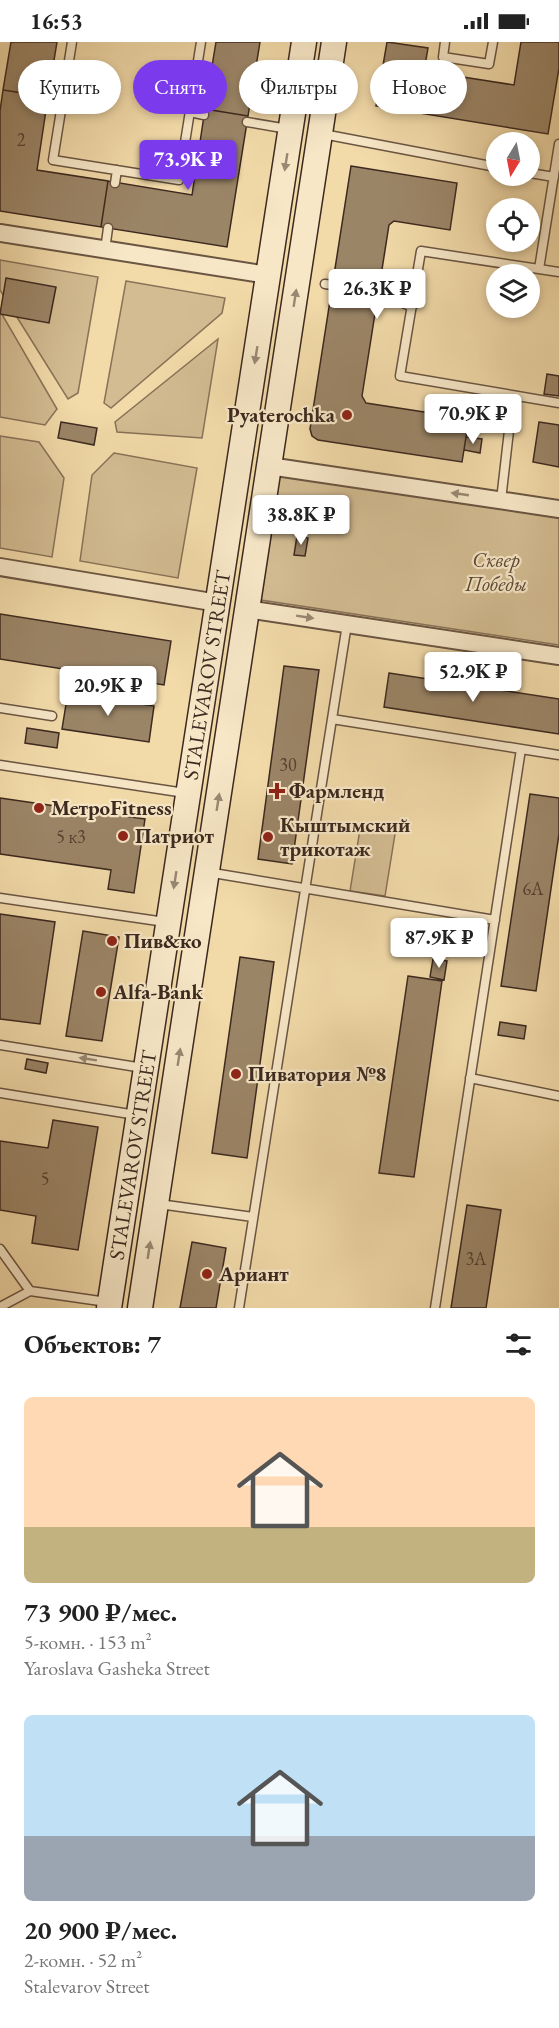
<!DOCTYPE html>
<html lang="ru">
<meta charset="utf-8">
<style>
body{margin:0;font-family:"EB Garamond",serif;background:#f2f2f2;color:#222;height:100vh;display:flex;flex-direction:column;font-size:22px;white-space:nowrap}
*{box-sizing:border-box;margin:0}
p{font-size:20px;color:#767676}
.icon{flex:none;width:33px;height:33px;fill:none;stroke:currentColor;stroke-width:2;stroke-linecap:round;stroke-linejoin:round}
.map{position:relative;height:1266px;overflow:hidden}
.sheet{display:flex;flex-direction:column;background:#fff;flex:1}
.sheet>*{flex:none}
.banner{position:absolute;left:18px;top:18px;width:524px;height:54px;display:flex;gap:12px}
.needle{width:39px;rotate:190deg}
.fabs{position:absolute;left:486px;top:90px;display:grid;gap:12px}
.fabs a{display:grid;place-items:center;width:54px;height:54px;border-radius:50%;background:#fff;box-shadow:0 3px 9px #0003;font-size:30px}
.price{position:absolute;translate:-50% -51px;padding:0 14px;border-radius:6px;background:#fff;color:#222;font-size:20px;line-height:39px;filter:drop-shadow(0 2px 3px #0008)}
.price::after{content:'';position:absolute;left:50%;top:36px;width:18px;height:14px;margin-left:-9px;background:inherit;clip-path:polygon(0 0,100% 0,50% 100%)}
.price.active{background:#7c3aed;color:#fff}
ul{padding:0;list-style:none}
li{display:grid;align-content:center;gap:12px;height:318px;padding:0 24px}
li span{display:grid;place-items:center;height:186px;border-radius:9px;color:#555}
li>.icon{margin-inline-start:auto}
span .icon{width:108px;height:108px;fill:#fffc;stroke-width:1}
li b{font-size:26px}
h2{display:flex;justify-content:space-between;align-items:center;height:72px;padding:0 24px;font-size:26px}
.tag{padding:0 21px;border-radius:27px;background:#fff;box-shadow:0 3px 9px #0003;font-size:21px;line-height:54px}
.tag.active{background:#7c3aed;color:#fff}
.status{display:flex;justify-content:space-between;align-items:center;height:42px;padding:0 30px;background:#fff;direction:ltr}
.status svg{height:16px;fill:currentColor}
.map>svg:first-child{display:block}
.green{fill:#d3bc92;stroke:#887258;stroke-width:1.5}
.building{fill:#9b8567;stroke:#3c291f;stroke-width:1.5}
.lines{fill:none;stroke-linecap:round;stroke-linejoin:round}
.lane-casing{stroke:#6a5542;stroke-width:11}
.street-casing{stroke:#6a5542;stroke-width:20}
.secondary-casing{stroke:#3c291f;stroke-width:27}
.lane{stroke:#f7e7c7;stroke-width:8}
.street{stroke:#f7e7c7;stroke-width:16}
.secondary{stroke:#f7e7c7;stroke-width:24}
.oneway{fill:#9a8873}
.poi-dot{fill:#8f2418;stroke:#f7e7c7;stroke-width:2}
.labels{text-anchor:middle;stroke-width:4.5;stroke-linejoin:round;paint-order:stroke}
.number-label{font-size:18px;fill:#544031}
.poi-label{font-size:21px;font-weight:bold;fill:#3c291f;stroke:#f7e7c7;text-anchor:start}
.park-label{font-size:21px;font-style:italic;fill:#5a4636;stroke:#f7e7c7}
.street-label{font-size:21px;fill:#3c291f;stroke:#f7e7c7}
</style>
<div class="status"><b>16:53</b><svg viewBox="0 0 49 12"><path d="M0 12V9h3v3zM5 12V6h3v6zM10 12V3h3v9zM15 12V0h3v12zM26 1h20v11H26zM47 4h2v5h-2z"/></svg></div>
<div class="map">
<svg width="559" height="1266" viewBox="0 0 559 1266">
<rect width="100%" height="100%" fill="#f2daa9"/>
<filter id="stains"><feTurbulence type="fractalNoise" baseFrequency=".00333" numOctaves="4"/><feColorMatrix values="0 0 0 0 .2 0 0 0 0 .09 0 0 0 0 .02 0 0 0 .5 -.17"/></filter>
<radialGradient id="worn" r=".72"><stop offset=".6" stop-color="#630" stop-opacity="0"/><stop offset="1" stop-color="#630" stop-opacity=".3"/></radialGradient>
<path class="green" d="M 0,218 L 98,235 L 78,351 L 68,357 L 0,248 Z
M 126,239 L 225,256 L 222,271 L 111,366 L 104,361 Z
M 0,269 L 57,367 L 45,383 L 0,375 Z
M 218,297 L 202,396 L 117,390 L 115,380 Z
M 0,394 L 39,400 L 64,436 L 52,515 L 0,506 Z
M 114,411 L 197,426 L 178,536 L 80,519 L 92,433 Z
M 280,433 L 559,476 L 559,603 L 261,558 Z
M 361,781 L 396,786 L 385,854 L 350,849 Z"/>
<path class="building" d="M 11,0 L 57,0 L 48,55 L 3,48 Z
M 216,0 L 260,0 L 248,74 L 205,67 Z
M 387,0 L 428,6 L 424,29 L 514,43 L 521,0 L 559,0 L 559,26 L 548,92 L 376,64 Z
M 3,48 L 48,55 L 37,128 L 108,139 L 101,185 L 0,169 L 0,69 Z
M 205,67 L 248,74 L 227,205 L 101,185 L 108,139 L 192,153 Z
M 351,124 L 457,141 L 450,188 L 394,179 L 389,183 L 362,354 L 366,361 L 469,377 L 462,420 L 318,398 L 312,394 L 310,387 Z
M 6,236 L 56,245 L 49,281 L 0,272 Z
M 547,332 L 559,334 L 559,354 L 544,352 Z
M 61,380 L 97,386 L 94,403 L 58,396 Z
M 539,380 L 559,383 L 559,425 L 533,420 Z
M 466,395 L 482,397 L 480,411 L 464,408 Z
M 297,494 L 308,496 L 305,514 L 294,513 Z
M 0,572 L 171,599 L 164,643 L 0,617 Z
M 284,624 L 319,628 L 292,822 L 258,817 Z
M 389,631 L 559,657 L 559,692 L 384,665 Z
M 68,650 L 154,664 L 149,700 L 62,687 Z
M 27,686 L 59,691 L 57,706 L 25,701 Z
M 530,752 L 559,756 L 559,792 L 536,949 L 501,944 Z
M 0,756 L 145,777 L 134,851 L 108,847 L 111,828 L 0,812 Z
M 0,872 L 55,880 L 40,982 L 0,977 Z
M 83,889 L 119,895 L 102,999 L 66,994 Z
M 240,915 L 274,920 L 247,1116 L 212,1111 Z
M 433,917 L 447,919 L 444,938 L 430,935 Z
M 408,934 L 442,939 L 414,1135 L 379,1131 Z
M 500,980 L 526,984 L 524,997 L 498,993 Z
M 27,1017 L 48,1021 L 46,1031 L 25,1027 Z
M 53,1078 L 98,1085 L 78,1208 L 32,1201 L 36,1174 L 0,1168 L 0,1099 L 48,1106 Z
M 467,1163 L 501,1168 L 486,1266 L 451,1266 Z
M 192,1200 L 226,1206 L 216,1266 L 180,1266 Z"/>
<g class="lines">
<g class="lane-casing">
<path id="lane" d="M 72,0 L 53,118 L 179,138 L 201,0
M 445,0 L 443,15 L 489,22 L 493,0
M 190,70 L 204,73
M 247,80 L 288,87
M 323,92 L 496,125
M 559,102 L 539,227 L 421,209 L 400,334 L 559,361
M 530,131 L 554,135
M 115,141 L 117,128
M 105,208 L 108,186
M 539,227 L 559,230
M 325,242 L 332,243
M 378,250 L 412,265
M 501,458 L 513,354
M 0,666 L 52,674
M 332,677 L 347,582
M 0,723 L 185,751
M 207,830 L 495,878
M 0,856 L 165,880
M 0,1003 L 143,1026
M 470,1036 L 559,1054
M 0,1051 L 136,1073
M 159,1162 L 253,1175
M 0,1207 L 30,1249
M 0,1265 L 30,1249 L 107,1260
M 239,1266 L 332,677 L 559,713
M 435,1266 L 521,707"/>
</g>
<g class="street-casing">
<path id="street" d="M 0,191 L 268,233
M 269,424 L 559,467
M 0,525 L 218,561
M 247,567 L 559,614"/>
</g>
<g class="secondary-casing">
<path id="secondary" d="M 109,1266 L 304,0
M 140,1266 L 334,0"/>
</g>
<use href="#lane" class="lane"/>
<use href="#street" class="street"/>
<use href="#secondary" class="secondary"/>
</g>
<defs><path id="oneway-solid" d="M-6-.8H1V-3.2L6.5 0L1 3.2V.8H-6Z" transform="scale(1.5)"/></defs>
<g class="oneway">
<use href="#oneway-solid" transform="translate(286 120) rotate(99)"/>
<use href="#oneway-solid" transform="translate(295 256) rotate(-81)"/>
<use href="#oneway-solid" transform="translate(256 313) rotate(99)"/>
<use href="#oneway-solid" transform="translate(460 452) rotate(-172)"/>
<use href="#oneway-solid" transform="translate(305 575) rotate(9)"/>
<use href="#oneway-solid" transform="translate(218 760) rotate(-81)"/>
<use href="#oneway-solid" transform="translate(175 838) rotate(99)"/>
<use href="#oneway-solid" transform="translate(179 1015) rotate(-81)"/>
<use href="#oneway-solid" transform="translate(88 1017) rotate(-171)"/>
<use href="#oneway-solid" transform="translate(149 1208) rotate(-81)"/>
</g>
<g class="poi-dot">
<circle cx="347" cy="373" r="6"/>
<path d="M274 740h6v6h6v6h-6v6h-6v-6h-6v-6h6z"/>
<circle cx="39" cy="766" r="6"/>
<circle cx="123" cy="794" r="6"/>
<circle cx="268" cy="795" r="6"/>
<circle cx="112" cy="899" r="6"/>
<circle cx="101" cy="950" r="6"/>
<circle cx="236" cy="1032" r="6"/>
<circle cx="207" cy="1232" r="6"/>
</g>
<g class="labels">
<g class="number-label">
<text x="21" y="104">2</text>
<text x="288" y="729">30</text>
<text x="71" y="801">5 к3</text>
<text x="533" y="853">6А</text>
<text x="45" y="1143">5</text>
<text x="476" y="1223">3А</text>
</g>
<g class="poi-label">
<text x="335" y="380" text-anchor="end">Pyaterochka</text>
<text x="289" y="756">Фармленд</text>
<text x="51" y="773">МетроFitness</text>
<text x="280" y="790">Кыштымский<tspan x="280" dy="24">трикотаж</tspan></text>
<text x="135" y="801">Патриот</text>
<text x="124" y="906">Пив&amp;ко</text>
<text x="113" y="957">Alfa-Bank</text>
<text x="248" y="1039">Пиватория №8</text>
<text x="219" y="1239">Ариант</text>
</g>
<g class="park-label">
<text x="496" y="525">Сквер<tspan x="496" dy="24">Победы</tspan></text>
</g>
<g class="street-label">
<text transform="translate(207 633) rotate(-81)" y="7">STALEVAROV STREET</text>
<text transform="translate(133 1113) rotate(-81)" y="7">STALEVAROV STREET</text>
</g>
</g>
<rect width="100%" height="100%" filter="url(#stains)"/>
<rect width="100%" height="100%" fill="url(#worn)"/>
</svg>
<div class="fabs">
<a><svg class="needle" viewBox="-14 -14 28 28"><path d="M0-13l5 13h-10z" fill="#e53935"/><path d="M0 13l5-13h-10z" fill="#767676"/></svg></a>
<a><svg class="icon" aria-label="locate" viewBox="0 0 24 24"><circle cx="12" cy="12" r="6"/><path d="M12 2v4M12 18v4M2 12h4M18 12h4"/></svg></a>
<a><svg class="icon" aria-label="layers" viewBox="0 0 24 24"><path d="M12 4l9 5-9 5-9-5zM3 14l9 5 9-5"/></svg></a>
</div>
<b class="price active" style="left:188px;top:149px">73.9K ₽</b>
<b class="price" style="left:377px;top:278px">26.3K ₽</b>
<b class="price" style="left:473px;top:403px">70.9K ₽</b>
<b class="price" style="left:301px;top:504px">38.8K ₽</b>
<b class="price" style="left:473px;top:661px">52.9K ₽</b>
<b class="price" style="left:108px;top:675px">20.9K ₽</b>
<b class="price" style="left:439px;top:927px">87.9K ₽</b>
<div class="banner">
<a class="tag">Купить</a>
<a class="tag active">Снять</a>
<a class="tag">Фильтры</a>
<a class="tag">Новое</a>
</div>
</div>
<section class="sheet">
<h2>Объектов: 7<svg class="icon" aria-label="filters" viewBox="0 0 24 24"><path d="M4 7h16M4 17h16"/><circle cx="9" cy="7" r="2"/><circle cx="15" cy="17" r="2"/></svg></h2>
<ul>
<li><span style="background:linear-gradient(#ffd9b3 70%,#c2b280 0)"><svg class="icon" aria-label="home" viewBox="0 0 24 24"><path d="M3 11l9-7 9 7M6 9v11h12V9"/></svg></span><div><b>73 900 ₽/мес.</b><p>5-комн. · 153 m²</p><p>Yaroslava Gasheka Street</p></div></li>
<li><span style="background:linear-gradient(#bfe0f5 65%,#9aa5b1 0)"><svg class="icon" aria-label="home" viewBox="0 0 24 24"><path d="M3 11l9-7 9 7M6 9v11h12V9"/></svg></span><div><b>20 900 ₽/мес.</b><p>2-комн. · 52 m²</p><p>Stalevarov Street</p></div></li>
</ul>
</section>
